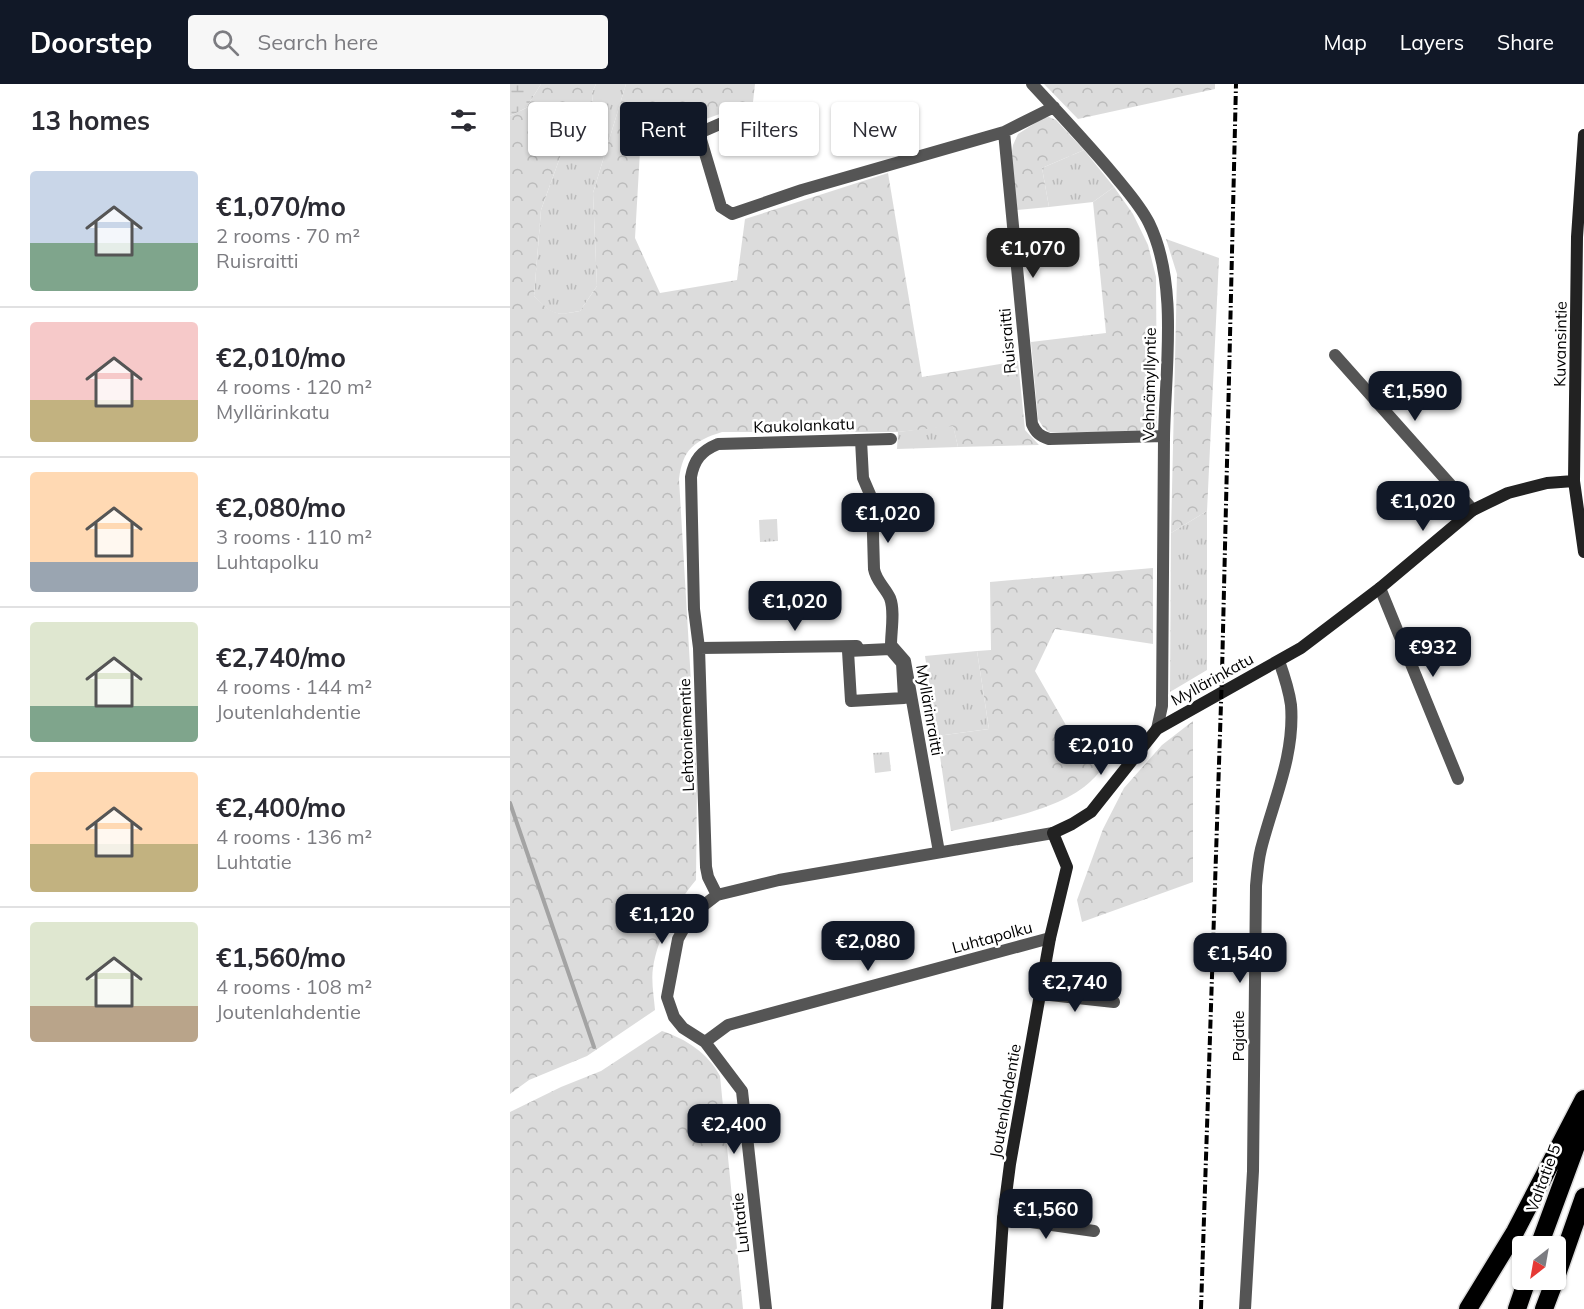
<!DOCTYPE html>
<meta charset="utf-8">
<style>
body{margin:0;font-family:Mulish,sans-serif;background:#f7f7f7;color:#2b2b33;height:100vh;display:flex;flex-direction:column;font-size:22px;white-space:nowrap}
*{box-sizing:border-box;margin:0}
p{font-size:20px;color:#7c7c81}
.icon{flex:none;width:33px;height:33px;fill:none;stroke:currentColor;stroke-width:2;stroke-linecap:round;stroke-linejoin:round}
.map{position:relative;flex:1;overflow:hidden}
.side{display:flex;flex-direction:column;background:#fff;width:510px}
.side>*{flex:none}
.top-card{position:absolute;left:18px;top:18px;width:570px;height:54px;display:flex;gap:12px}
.needle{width:39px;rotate:211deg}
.tools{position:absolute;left:1002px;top:1152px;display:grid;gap:12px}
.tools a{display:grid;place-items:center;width:54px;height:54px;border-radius:6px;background:#fff;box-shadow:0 2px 4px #0004;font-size:30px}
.price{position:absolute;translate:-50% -51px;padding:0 14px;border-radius:12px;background:#111827;color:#fff;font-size:20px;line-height:39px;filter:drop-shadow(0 2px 3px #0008)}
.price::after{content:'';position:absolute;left:50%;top:36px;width:18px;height:14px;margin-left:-9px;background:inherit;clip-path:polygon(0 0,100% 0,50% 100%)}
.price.on{background:#222;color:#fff}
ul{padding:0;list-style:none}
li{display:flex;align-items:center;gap:18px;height:150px;padding:0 30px}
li+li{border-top:2px solid #e1e1e2}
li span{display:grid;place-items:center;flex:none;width:168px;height:120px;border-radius:6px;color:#555}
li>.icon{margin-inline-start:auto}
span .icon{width:72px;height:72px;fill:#fffc;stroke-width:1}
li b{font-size:26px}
h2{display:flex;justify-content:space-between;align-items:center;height:72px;padding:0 30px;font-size:26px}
.chip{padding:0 21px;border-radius:6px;background:#fff;box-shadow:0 2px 4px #0004;font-size:21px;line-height:54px}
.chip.on{background:#111827;color:#fff}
header{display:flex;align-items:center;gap:36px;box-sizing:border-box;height:84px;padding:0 30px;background:#111827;color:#fff}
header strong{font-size:28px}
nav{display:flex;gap:33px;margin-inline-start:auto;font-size:21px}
.search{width:420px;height:54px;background:#f7f7f7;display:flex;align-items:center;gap:15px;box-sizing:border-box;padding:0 21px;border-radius:6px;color:#7c7c81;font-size:22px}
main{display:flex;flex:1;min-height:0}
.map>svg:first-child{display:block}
.grass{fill:url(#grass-tufts)}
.forest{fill:url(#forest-crowns)}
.wetland{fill:url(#wetland-marsh)}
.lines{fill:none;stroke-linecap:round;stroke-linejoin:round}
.stream{stroke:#a3a3a3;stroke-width:4}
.highway-casing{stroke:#dbdbdb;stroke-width:21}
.street{stroke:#555;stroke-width:12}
.secondary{stroke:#222;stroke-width:12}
.highway{stroke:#000;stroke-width:18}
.rail{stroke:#000;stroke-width:4;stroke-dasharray:9 3 1.5 3;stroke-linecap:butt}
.labels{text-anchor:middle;stroke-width:5;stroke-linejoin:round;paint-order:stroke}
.street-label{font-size:16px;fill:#000;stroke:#fff}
</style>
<header>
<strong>Doorstep</strong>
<div class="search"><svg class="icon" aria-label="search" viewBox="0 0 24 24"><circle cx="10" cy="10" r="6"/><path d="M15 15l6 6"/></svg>Search here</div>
<nav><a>Map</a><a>Layers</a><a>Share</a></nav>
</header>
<main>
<section class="side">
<h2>13 homes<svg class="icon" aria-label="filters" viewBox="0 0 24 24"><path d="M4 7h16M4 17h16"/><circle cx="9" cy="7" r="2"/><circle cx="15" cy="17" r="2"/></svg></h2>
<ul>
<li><span style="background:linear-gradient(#c9d6e8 60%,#7fa58c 0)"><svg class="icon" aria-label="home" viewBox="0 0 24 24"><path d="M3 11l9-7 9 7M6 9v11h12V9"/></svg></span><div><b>€1,070/mo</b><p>2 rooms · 70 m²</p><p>Ruisraitti</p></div></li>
<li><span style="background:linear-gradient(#f6c9c9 65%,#c2b280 0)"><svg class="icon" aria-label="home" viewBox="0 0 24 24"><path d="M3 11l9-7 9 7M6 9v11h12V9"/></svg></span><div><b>€2,010/mo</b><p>4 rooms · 120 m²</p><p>Myllärinkatu</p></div></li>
<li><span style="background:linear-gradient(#ffd9b3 75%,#9aa5b1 0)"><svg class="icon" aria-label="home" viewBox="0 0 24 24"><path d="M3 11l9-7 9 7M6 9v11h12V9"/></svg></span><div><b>€2,080/mo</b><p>3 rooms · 110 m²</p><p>Luhtapolku</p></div></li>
<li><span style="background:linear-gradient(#dfe7d0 70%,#7fa58c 0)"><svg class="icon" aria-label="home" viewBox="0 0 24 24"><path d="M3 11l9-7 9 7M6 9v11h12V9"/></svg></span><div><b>€2,740/mo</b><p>4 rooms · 144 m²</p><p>Joutenlahdentie</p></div></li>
<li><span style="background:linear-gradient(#ffd9b3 60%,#c2b280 0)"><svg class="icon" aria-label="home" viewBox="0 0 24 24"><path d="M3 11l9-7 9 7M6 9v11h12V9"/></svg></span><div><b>€2,400/mo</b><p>4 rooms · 136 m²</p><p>Luhtatie</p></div></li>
<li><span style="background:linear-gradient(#dfe7d0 70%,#b9a48a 0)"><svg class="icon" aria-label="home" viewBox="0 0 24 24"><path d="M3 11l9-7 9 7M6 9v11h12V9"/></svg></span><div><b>€1,560/mo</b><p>4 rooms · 108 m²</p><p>Joutenlahdentie</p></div></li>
</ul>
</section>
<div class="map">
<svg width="1074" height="1225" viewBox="0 0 1074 1225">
<defs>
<pattern id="grass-tufts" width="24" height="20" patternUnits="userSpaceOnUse" patternTransform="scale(1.5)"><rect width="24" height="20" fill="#dcdcdc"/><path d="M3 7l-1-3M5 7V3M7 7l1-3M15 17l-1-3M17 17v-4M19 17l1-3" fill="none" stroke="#bbb"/></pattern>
<pattern id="forest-crowns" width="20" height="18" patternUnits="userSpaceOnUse" patternTransform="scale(1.5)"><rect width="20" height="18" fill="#dcdcdc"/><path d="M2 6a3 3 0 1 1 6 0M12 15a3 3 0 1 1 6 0" fill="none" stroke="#bbb"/></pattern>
<pattern id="wetland-marsh" width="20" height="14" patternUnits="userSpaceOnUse" patternTransform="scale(1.5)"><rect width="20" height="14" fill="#dcdcdc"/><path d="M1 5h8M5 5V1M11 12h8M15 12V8" fill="none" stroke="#bbb"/></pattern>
</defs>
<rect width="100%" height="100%" fill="#fff"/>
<path class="grass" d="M 86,0 L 116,0 L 83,109 L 87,202 L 70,227 C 44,232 43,231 24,212 L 31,126 L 58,51 L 84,39 L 82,9 Z
M 574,66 L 604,103 L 583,118 L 539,123 L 532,84 Z
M 443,341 L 448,363 L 387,365 L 388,348 Z
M 697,427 L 697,586 L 660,608 L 661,449 Z
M 267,435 L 268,457 L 250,458 L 249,436 Z
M 467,567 L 479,645 L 427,652 L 415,572 Z
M 379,668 L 381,687 L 365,689 L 363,669 Z"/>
<path class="forest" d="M 31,0 L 86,0 L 82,9 L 84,39 L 58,51 L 31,126 L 24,212 C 43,230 44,232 70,227 L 87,202 L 83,109 L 116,0 L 245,0 L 243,18 L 182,40 L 131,49 L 125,154 L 150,209 L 227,196 L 235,135 L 378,89 L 412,293 L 508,277 L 515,346 L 529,361 L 448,363 L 443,342 L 388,348 L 212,348 C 184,357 173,365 169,395 L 187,700 L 186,796 C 166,820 148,852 143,884 C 141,897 144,913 145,926 L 77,972 L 19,996 L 0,1010 L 0,32 L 16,24 Z
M 534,0 L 705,0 L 705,5 L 568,35 Z
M 539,33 L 546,36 L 574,66 L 532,84 L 539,123 L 507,126 L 501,73 L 503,61 L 508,50 L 533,34 Z
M 604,103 L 623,130 L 638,161 L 646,193 L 647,343 L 642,348 L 539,348 L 533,343 L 528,335 L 521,258 L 596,249 L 583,118 Z
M 656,155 L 709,174 L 697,427 L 661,449 L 667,190 Z
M 643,484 L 643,560 L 545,545 L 525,587 L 561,650 L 604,668 C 597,677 590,689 581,697 C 550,727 482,738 441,747 L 427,652 L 479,645 L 467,567 L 481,566 L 480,498 Z
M 683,637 L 683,798 L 572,838 L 567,816 L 593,745 L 614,704 L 652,661 Z
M 152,947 C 176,955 198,969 210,992 L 233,1225 L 0,1225 L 0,1028 L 51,1003 L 91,987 Z"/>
<path class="wetland" d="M 0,0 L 31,0 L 16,24 L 0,32 Z"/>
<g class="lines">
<path class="stream" d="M 0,719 L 84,963"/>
<g class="highway-casing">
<path id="highway" d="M 1029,1162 L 1074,1040
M 1046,1193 L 1074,1113
M 958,1225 L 1005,1148 L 1074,1015
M 1007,1225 L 1017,1196
M 1034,1225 L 1045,1196"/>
</g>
<path class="street" d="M 522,0 C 550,30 578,60 604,91 C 616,106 630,121 639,139 C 669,200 655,287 654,354 C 653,443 653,533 652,622 L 647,645
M 242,26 L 189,49 L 211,123 L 222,130 L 292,106 L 494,48 L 544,23
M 494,48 L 522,340 C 526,349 530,352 539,355 L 654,352
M 825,271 L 963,426
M 351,356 L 353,394 L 362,415 L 364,485 C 366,497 375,503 380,514 C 385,527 381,547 381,561 L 395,577 L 429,768
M 870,504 L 948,695
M 189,564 L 347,562
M 380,565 L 392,579 L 394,614 L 341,617 L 338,567 Z
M 207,811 L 198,793 L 196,783 L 189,564 L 184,525 L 181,393 C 184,376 191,367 208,360 L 381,355
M 531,910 L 604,918
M 195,958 L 218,941 L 540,854
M 493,1134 L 584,1147
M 256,1225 L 232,1007 L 195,958 L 173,944 L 164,933 L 157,913 L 168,855 L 181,831 L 207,811 L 269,796 L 543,749
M 735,1225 L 743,1087 L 746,802 C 747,790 748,777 751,765 C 763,717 785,672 781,621 C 779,606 774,591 769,577"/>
<path class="secondary" d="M 1074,51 L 1067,153 L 1064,397 L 1074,468
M 487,1225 L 493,1134 L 500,1080 L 540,854 L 557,783 L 543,749 L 562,740 L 581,728 L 647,645 L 791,564 L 870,504 L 963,426 L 998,409 L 1037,399 L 1064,397"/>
<use href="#highway" class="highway"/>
<path class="rail" d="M 691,1225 L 712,589 L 726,0"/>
</g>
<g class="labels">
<g class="street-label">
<text transform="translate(497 257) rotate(-95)" y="6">Ruisraitti</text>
<text transform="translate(1050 260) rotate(-89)" y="6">Kuvansintie</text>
<text transform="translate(639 300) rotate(-89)" y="6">Vehnämyllyntie</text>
<text transform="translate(294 341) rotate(-2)" y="6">Kaukolankatu</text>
<text transform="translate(702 595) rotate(-29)" y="6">Myllärinkatu</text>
<text transform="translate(420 626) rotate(80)" y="6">Myllärinraitti</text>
<text transform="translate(176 651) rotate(-92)" y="6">Lehtoniementie</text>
<text transform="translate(482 853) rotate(-15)" y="6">Luhtapolku</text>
<text transform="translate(728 952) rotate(-90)" y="6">Pajatie</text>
<text transform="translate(495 1017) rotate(-80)" y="6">Joutenlahdentie</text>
<text transform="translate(1033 1094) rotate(-70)" y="6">Valtatie 5</text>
<text transform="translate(230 1139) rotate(-96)" y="6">Luhtatie</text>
</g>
</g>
</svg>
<div class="tools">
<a><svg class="needle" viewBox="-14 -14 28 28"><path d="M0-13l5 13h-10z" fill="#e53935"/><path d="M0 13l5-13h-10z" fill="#7c7c81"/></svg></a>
</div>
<b class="price on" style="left:523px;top:195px">€1,070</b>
<b class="price" style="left:905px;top:338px">€1,590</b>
<b class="price" style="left:913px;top:448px">€1,020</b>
<b class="price" style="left:378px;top:460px">€1,020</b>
<b class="price" style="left:285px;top:548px">€1,020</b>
<b class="price" style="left:923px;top:594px">€932</b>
<b class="price" style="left:591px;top:692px">€2,010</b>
<b class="price" style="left:152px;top:861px">€1,120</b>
<b class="price" style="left:358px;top:888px">€2,080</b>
<b class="price" style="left:730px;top:900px">€1,540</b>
<b class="price" style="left:565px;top:929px">€2,740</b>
<b class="price" style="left:224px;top:1071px">€2,400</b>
<b class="price" style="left:536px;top:1156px">€1,560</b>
<div class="top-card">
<a class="chip">Buy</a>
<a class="chip on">Rent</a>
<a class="chip">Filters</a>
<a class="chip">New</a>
</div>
</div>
</main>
